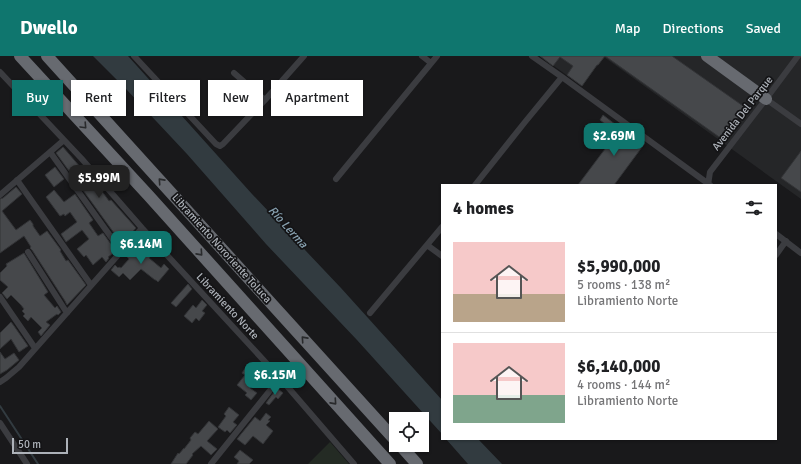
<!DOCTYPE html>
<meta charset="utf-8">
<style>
body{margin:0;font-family:Signika,sans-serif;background:#f6f6f6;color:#202124;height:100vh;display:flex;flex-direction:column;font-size:15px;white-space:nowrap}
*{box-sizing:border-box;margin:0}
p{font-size:13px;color:#757577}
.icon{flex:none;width:22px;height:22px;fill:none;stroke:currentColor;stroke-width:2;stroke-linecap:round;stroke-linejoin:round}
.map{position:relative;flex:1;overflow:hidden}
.drawer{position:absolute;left:441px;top:128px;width:336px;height:256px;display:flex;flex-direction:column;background:#fff;border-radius:0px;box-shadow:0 1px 3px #0004}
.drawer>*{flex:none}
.hud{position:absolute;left:12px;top:24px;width:369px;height:36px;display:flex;gap:8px}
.fabs{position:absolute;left:389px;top:356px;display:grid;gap:8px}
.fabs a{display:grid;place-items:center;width:40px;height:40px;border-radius:0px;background:#fff;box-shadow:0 1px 3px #0004;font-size:20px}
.scale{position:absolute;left:12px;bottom:10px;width:56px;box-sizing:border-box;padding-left:4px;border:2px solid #adb2b9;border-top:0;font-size:11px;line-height:14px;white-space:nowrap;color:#adb2b9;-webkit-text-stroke:3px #141416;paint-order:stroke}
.price{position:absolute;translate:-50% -34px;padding:0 9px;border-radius:8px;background:#0f766e;color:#fff;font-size:13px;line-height:26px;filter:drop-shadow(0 1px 2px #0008)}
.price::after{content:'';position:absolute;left:50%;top:24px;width:12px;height:9px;margin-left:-6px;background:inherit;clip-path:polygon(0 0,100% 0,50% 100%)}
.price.on{background:#222;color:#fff}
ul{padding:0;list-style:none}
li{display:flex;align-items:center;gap:12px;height:100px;padding:0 12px}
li+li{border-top:1px solid #e0e0e0}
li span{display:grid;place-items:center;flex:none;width:112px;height:80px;border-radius:0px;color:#555}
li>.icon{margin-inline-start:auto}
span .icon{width:48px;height:48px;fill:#fffc;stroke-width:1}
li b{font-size:17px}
h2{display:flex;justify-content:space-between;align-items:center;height:48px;padding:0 12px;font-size:17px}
.chip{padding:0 14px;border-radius:0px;background:#fff;box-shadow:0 1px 3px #0004;font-size:14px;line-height:36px}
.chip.on{background:#0f766e;color:#fff}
header{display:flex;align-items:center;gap:24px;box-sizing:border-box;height:56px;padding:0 20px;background:#0f766e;color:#fff}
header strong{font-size:19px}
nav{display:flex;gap:22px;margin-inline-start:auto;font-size:14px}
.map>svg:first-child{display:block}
.built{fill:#252628}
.green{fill:#242b24}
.water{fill:#323b40}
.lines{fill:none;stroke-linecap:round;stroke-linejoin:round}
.stream{stroke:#323b40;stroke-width:2}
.building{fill:#46484b;stroke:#333437}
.street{stroke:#3b3c40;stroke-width:6}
.highway{stroke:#676a70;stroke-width:12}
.oneway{stroke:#292a2c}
.labels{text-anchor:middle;stroke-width:3.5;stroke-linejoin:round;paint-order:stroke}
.street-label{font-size:11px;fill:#adb2b9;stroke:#141416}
.water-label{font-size:12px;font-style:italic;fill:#88a1b0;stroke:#141416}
</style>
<header>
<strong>Dwello</strong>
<nav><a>Map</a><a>Directions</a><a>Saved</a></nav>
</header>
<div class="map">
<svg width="801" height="408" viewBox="0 0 801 408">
<rect width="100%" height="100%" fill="#19191b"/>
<path class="built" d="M 546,0 L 801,0 L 801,143 L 604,1 L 598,9 L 597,9 L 582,30 L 544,3 Z"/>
<path class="green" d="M 330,386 L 349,408 L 308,408 Z"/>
<path class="water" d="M 93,0 L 128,0 L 137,10 L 252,138 L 341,232 L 442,344 L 442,378 L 357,284 L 266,188 L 187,98 L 126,33 Z
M 446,383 L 478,383 L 502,408 L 468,408 Z"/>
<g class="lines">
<path class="stream" d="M 0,350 L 38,408"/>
</g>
<path class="building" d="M 540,0 L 605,0 L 598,9 L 597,9 L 582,30 L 567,19 L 573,10 L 560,1 L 553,10 Z
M 605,0 L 672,0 L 746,52 L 722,83 Z
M 603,59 L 620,72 L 622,70 L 645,87 L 614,129 L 578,129 L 617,77 L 600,64 Z
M 63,91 L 87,119 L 94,128 L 101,134 L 109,145 L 111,144 L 136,172 L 122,188 L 56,97 Z
M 801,95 L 801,136 L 781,122 Z
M 55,111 L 64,123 L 54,131 L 45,119 Z
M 16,131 L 22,138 L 2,155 L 16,174 L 30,164 L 33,168 L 33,170 L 40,180 L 47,175 L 61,194 L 60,195 L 66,205 L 68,204 L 86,229 L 67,249 L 65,245 L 32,194 L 30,192 L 31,191 L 24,180 L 0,197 L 0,143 L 3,142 Z
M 54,134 L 64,146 L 75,138 L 93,164 L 89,167 L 98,180 L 103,177 L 116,195 L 108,201 L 109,202 L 106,206 L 102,201 L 93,209 L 86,199 L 84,201 L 77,193 L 89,183 L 82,174 L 66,186 L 61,178 L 77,166 L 70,156 L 65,160 L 64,158 L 60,160 L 46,141 Z
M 151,189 L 156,194 L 149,202 L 161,212 L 164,208 L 169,213 L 158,226 L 156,224 L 155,224 L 141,213 L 130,224 L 123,217 L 119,221 L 111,214 L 115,209 L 118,212 L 119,211 L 121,212 L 129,203 L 126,200 L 134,191 L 142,198 Z
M 24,197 L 48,236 L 44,239 L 55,252 L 57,250 L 61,256 L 58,259 L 57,258 L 46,266 L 50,269 L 41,280 L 38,276 L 42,272 L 31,261 L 28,265 L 23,260 L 25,258 L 22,255 L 24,253 L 21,249 L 11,239 L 7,243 L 2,237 L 8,231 L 0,224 L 0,217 L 7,210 L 6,208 Z
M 188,228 L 192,233 L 176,251 L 171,247 Z
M 202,244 L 207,249 L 202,255 L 205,257 L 199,265 L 196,262 L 192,267 L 184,260 L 193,249 L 196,252 Z
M 11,266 L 14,270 L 28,290 L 19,296 L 11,283 L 0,293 L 0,277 Z
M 0,296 L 5,303 L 14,297 L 19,304 L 7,314 L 0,318 Z
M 248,308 L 259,316 L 258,318 L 260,319 L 250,332 L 257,337 L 251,344 L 245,339 L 247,337 L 237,329 L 245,319 L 242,317 Z
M 277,332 L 283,337 L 278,343 L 276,341 L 269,349 L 266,347 Z
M 229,351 L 239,359 L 233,366 L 237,369 L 230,377 L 227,374 L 225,376 L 218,371 L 226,360 L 224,358 Z
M 266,357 L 271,361 L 268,364 L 270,365 L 266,369 L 273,375 L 263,388 L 253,380 L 245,389 L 237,383 L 255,361 L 260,365 Z
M 209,365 L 218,373 L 207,385 L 217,393 L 211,399 L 201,390 L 192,398 L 193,399 L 186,408 L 171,408 L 178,397 L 179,398 L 184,392 L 184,393 L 191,384 L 190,382 L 195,376 L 198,378 Z
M 240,394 L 253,404 L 249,408 L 237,408 L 239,405 L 234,401 Z"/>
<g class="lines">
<path class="street" d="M 134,0 L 216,88 L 220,90 L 223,88 L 265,44 L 304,0
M 422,0 L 431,7
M 532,0 L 562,21 L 710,129
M 0,16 L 81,102 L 142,172 L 280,322 L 354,408
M 234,17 L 265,44
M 766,43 L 801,68
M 50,96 L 121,195
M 336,123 L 437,0
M 17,124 L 91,229
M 475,129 L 525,66 L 562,21
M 708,129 L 710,116 L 766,43 L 798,0
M 0,139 L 64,84
M 776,178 L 801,197
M 427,189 L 442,200
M 28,196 L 67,257
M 776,199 L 786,185
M 0,241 L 35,292
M 370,257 L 442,171
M 0,326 L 6,322 L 19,311 L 142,172
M 0,367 L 27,408
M 211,408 L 280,322"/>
<path class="highway" d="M 20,0 L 149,140 L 390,408
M 47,0 L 396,385
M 707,0 L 766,43
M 400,389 L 417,408"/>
</g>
<defs><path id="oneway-chevron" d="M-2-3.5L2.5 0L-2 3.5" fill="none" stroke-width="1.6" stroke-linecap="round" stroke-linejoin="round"/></defs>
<g class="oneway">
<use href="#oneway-chevron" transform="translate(84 70) rotate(47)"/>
<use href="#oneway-chevron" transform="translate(161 125) rotate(-132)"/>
<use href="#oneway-chevron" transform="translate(200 197) rotate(48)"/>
<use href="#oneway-chevron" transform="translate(304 283) rotate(-132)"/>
<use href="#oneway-chevron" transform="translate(334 346) rotate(48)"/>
</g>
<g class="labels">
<g class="street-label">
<text transform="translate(742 57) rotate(-52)" y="4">Avenida Del Parque</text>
<text transform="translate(222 192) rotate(48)" y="4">Libramiento Nororiente Toluca</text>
<text transform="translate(228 250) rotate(47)" y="4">Libramiento Norte</text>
</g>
<g class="water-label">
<text transform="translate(288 171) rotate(48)" y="4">Río Lerma</text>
</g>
</g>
</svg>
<div class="fabs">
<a><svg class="icon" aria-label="locate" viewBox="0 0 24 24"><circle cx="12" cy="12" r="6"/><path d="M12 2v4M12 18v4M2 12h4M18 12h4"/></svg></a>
</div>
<div class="scale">50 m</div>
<b class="price" style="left:614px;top:101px">$2.69M</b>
<b class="price on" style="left:99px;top:143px">$5.99M</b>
<b class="price" style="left:141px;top:209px">$6.14M</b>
<b class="price" style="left:275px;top:340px">$6.15M</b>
<div class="hud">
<a class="chip on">Buy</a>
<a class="chip">Rent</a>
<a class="chip">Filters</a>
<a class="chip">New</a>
<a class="chip">Apartment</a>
</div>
<section class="drawer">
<h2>4 homes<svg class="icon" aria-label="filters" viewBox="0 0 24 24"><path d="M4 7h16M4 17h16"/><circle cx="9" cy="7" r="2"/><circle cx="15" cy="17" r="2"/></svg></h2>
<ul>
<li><span style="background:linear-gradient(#f6c9c9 65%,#b9a48a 0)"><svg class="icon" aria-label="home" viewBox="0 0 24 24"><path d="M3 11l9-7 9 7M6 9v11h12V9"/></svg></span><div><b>$5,990,000</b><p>5 rooms · 138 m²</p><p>Libramiento Norte</p></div></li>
<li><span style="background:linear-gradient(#f6c9c9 65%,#7fa58c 0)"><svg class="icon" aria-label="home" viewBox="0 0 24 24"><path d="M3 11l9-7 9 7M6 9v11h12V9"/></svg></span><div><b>$6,140,000</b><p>4 rooms · 144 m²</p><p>Libramiento Norte</p></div></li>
</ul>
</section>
</div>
